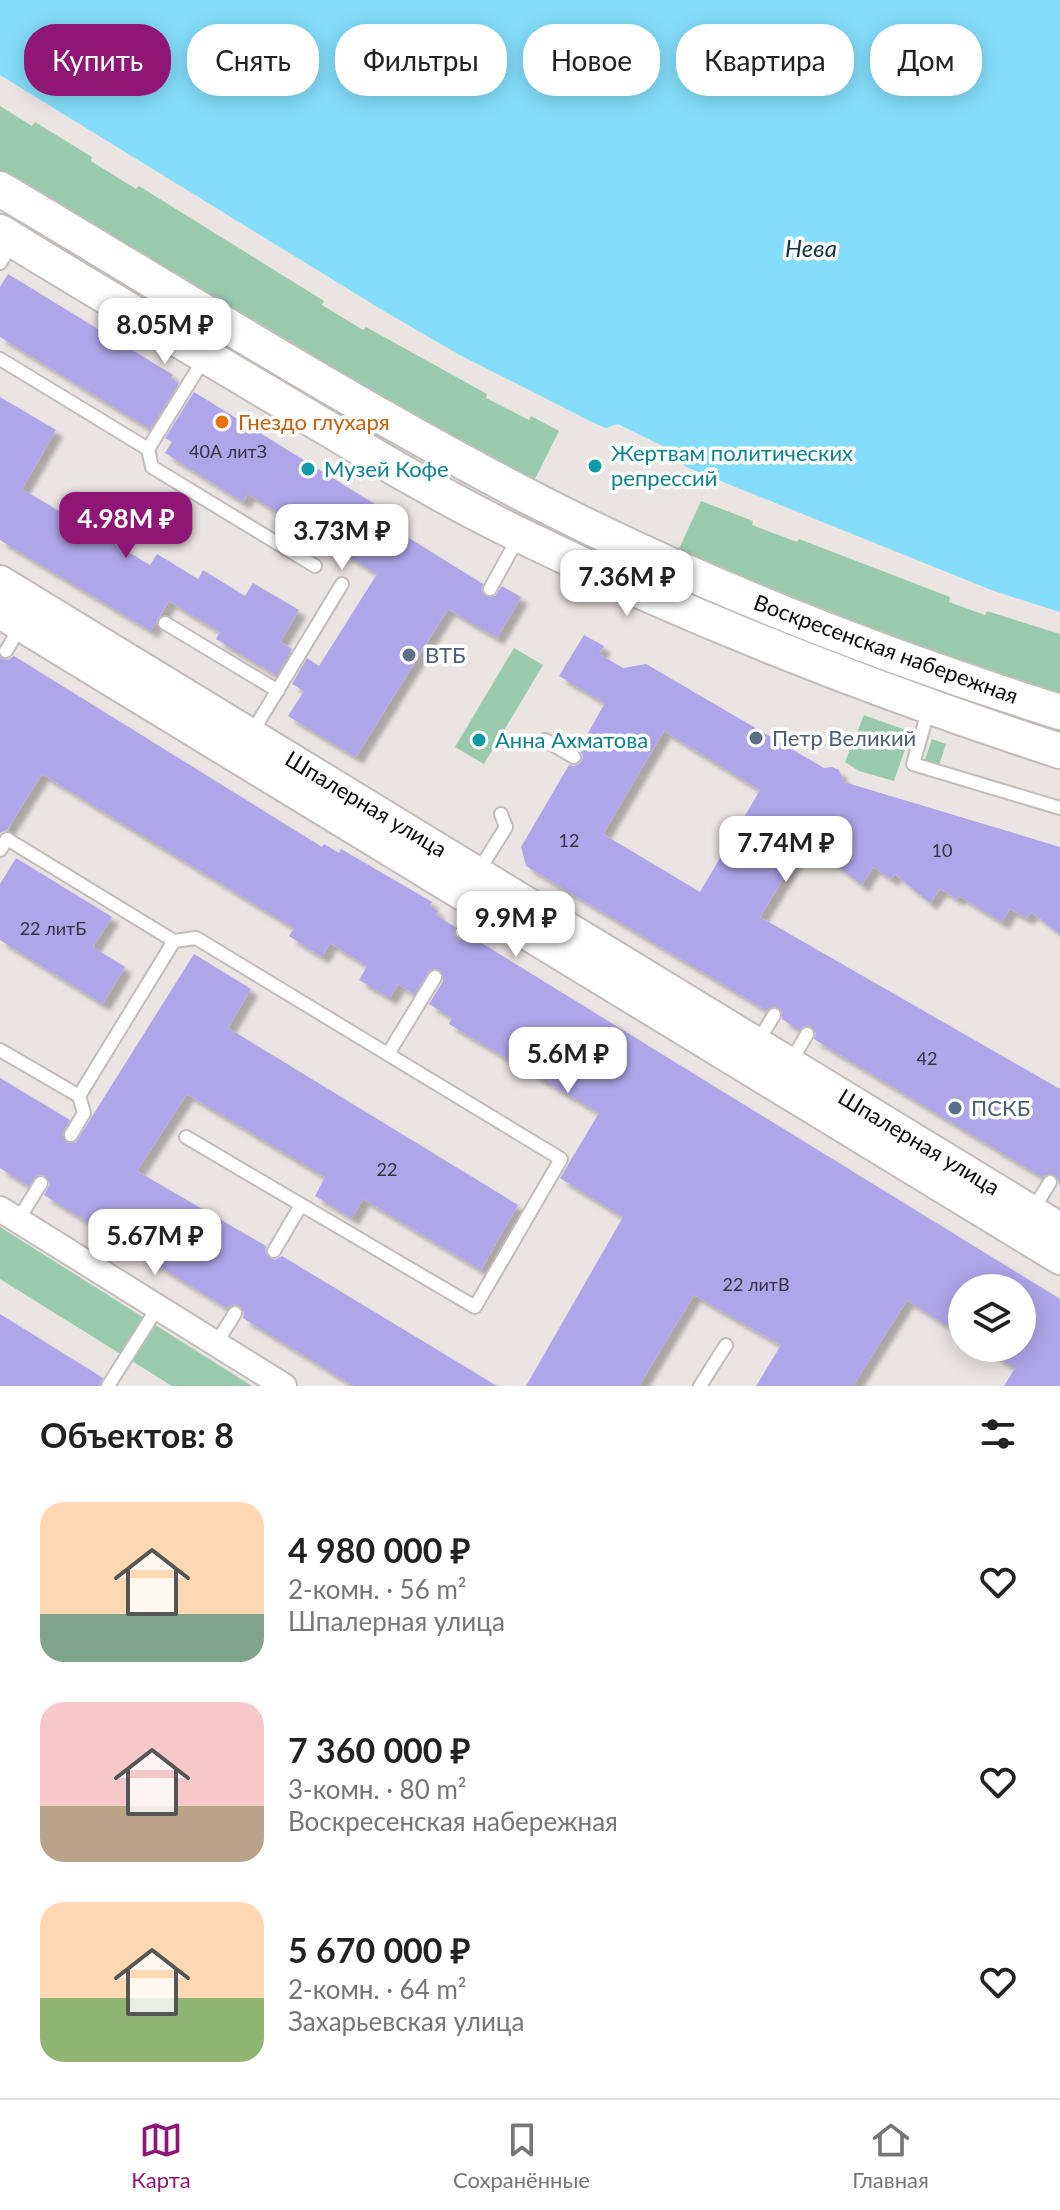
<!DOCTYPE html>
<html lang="ru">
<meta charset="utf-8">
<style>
body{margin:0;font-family:Lato,sans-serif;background:#f6f6f6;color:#222;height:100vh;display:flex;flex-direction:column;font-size:30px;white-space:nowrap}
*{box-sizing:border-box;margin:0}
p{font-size:26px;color:#767676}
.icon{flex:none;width:44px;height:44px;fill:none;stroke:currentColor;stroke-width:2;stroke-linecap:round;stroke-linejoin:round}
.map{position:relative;height:1386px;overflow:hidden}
.drawer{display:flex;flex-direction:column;background:#fff;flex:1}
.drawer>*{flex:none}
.banner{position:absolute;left:24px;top:24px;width:1012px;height:72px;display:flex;gap:16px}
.fabs{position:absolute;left:948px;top:1274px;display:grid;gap:16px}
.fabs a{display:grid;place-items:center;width:88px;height:88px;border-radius:50%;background:#fff;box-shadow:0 4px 20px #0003;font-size:40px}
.price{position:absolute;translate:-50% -68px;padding:0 18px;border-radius:16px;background:#fff;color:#222;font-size:26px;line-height:52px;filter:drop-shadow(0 2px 4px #0008)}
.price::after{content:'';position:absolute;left:50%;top:48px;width:24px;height:18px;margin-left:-12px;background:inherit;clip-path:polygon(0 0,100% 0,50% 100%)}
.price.on{background:#8f1675;color:#fff}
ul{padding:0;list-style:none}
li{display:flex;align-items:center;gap:24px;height:200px;padding:0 40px}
li span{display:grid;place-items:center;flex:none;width:224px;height:160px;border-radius:24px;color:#555}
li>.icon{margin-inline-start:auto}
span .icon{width:96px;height:96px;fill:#fffc;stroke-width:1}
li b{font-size:34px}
h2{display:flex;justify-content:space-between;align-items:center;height:96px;padding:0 40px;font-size:34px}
.pill{padding:0 28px;border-radius:32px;background:#fff;box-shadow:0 4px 20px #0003;font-size:28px;line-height:72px}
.pill.on{background:#8f1675;color:#fff}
.menu{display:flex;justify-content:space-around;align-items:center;height:112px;border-top:2px solid #e0e0e0;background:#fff;font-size:22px;color:#767676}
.menu a{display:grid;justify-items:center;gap:4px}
.menu .on{color:#8f1675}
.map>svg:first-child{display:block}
.green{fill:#9acaae}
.water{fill:#83ddfb}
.pier{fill:#eae4e2}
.building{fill:#afa6e9;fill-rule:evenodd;filter:url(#shadow)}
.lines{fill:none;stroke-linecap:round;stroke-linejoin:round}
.service-casing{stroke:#c2bdba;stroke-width:16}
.minor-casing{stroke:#c2bdba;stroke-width:28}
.tertiary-casing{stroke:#c2bdba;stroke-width:34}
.secondary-casing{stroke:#c2bdba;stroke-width:38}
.service{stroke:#fff;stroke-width:12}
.minor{stroke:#fff;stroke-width:24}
.tertiary{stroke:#fff;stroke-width:30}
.secondary{stroke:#fff;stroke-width:34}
.food-dot{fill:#e8710a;stroke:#fff;stroke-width:3}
.culture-dot{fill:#0f9aa8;stroke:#fff;stroke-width:3}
.service-dot{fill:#5c6f8a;stroke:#fff;stroke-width:3}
.labels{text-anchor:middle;stroke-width:7;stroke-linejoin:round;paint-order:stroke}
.number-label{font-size:18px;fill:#363242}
.food-label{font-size:22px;fill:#c56008;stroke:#fff;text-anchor:start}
.culture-label{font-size:22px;fill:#0d838f;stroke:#fff;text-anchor:start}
.street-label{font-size:22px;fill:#0e0c0b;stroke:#fff}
.service-label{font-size:22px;fill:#4e5e75;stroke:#fff;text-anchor:start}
.water-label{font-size:24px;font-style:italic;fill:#0f3946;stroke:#fff}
</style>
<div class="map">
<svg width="1060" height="1386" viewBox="0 0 1060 1386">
<defs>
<filter id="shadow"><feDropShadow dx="7" dy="7" stdDeviation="2" flood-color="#0004"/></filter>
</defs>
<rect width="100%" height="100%" fill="#eae4e2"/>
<path class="green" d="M 0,106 L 32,126 L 35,122 L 92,157 L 91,161 L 136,189 L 139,186 L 324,301 L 322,305 L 363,330 L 366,327 L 487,394 L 486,398 L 529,420 L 531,416 L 559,431 L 534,481 L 433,429 L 0,172 Z
M 701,501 L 753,521 L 752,525 L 797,542 L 799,539 L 950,597 L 949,602 L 985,615 L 987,611 L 1060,634 L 1060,693 C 930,652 804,605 678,551 Z
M 514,648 L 543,665 L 484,764 L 455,747 Z
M 864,715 L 911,732 L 894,781 L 859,771 L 845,762 Z
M 932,739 L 946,744 L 939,765 L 925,760 Z
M 0,1227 L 252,1386 L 172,1386 L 0,1279 Z"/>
<path class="water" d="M 0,0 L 1060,0 L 1060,612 L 994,591 L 691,469 L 594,423 L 458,354 L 379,308 L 0,75 Z"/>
<path class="pier" d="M 594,423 L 606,428 L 618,424 L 675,452 L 679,457 L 678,463 L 691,469 L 690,472 L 592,426 Z"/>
<path class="building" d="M 8,274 L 173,375 L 171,378 L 179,383 L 150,429 L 0,337 L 0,287 Z
M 194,392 L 394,516 L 388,525 L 483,584 L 481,590 L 485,596 L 495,596 L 502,586 L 521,597 L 497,638 L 448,609 L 356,757 L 288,716 L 304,691 L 292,684 L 307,658 L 319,666 L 377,574 L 248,494 L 243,502 L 165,453 L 172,442 L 165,438 Z
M 0,397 L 56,430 L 22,489 L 150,565 L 157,554 L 198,579 L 203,570 L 245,596 L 253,583 L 299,610 L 280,642 L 292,649 L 276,675 L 216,639 L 220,632 L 169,601 L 151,631 L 0,540 Z
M 584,635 L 604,646 L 599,654 L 623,668 L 646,664 L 824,768 L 832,767 L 839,770 L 844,782 L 1060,847 L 1060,934 L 1031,912 L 1027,918 L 1010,909 L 1002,922 L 959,896 L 957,899 L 940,889 L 930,903 L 895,874 L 891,879 L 873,867 L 862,885 L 806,842 L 760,917 L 1060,1089 L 1060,1188 L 1058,1178 L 1054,1174 L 1046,1174 L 1042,1177 L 814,1039 L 816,1033 L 812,1027 L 806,1025 L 799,1030 L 782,1019 L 782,1011 L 778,1007 L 770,1007 L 766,1010 L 526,866 L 521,847 L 569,765 L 575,766 L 581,762 L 583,756 L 579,749 L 605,703 L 559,676 ZM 664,731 L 760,790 L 700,892 L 603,834 Z
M 14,656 L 322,847 L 324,844 L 339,853 L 341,849 L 432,902 L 430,906 L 438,911 L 436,915 L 455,927 L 454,935 L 458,940 L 465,940 L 470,936 L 1060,1299 L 1060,1386 L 1004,1386 L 1015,1368 L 983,1348 L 1022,1348 L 1022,1288 L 962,1288 L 962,1335 L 907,1300 L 853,1386 L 756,1386 L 781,1345 L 694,1295 L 639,1386 L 526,1386 L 623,1217 L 560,1178 L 599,1113 L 449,1024 L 452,1018 L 429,1004 L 443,981 L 440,970 L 430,970 L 414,994 L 398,984 L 390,998 L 359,980 L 367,966 L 330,943 L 322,957 L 289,936 L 294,928 L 42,774 L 7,830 L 0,833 L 0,657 L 7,660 Z
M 16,858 L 112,917 L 93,947 L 125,967 L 103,1004 L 0,940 L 0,884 Z
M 194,954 L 251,989 L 228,1028 L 518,1205 L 481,1270 L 363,1199 L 352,1218 L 315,1196 L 325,1177 L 187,1094 L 137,1171 L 266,1246 L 265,1252 L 269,1258 L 275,1260 L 282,1256 L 497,1386 L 354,1386 L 243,1318 L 244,1312 L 240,1306 L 234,1304 L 227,1308 L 44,1195 L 50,1184 L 45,1175 L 36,1176 L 29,1186 L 0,1168 L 0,1078 L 70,1120 L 63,1131 L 63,1139 L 67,1143 L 76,1142 Z
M 0,1314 L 103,1378 L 99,1386 L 0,1386 Z"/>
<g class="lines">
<g class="service-casing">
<path id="service" d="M 0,263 L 13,242
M 0,359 L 148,449 L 152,467 L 315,566
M 148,449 L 204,359
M 490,589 L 518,538
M 165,623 L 278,691
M 6,651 L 21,626
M 929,708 L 913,764 L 1060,808
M 251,734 L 342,584
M 545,740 L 574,757
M 0,850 L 7,839 L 174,941 L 196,938 L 561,1159 L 475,1307 L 186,1137
M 478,872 L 506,827 L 501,814
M 462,932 L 479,905
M 757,1043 L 774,1015
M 0,1050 L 79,1096 L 174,941
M 388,1054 L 435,977
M 790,1063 L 807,1034
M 71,1135 L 84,1113 L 79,1096
M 1032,1211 L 1050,1182
M 18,1220 L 41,1183
M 274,1251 L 301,1205
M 216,1344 L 235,1313
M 108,1386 L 158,1307
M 700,1386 L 726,1345"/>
</g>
<g class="minor-casing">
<path id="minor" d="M 0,1209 L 284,1386"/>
</g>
<g class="tertiary-casing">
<path id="tertiary" d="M 0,581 L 1060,1228
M 0,613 L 1060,1259"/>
</g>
<g class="secondary-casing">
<path id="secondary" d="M 0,189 C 177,294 351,405 533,499 C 702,586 880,655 1060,712
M 0,232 C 92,289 186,344 280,400 C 359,447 439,496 522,536 C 696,621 876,691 1060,751"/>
</g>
<use href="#service" class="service"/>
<use href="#minor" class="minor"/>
<use href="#tertiary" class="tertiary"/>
<use href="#secondary" class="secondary"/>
</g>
<circle class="food-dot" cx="222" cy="422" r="8"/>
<g class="culture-dot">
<circle cx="595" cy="466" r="8"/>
<circle cx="308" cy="469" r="8"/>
<circle cx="479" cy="740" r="8"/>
</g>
<g class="service-dot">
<circle cx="409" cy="655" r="8"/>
<circle cx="756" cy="738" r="8"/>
<circle cx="955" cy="1108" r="8"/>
</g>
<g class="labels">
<g class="number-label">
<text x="228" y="458">40А литЗ</text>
<text x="569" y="847">12</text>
<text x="942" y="857">10</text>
<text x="53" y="935">22 литБ</text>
<text x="927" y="1065">42</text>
<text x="387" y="1176">22</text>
<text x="756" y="1291">22 литВ</text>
</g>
<g class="food-label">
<text x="238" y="430">Гнездо глухаря</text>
</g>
<g class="culture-label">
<text x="611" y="461">Жертвам политических<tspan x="611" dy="25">репрессий</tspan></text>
<text x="324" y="477">Музей Кофе</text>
<text x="495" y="748">Анна Ахматова</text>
</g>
<g class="street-label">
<text transform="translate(886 649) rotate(20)" y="8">Воскресенская набережная</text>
<text transform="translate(366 804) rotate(31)" y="8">Шпалерная улица</text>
<text transform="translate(919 1142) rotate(31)" y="8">Шпалерная улица</text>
</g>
<g class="service-label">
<text x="425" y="663">ВТБ</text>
<text x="772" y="746">Петр Великий</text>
<text x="971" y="1116">ПСКБ</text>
</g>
<g class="water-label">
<text x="811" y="257">Нева</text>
</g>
</g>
</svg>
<div class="fabs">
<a><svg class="icon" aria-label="layers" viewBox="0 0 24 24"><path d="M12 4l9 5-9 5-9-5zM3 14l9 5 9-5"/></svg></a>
</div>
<b class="price" style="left:165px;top:366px">8.05M ₽</b>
<b class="price on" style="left:126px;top:560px">4.98M ₽</b>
<b class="price" style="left:342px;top:572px">3.73M ₽</b>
<b class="price" style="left:627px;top:618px">7.36M ₽</b>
<b class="price" style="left:786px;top:884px">7.74M ₽</b>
<b class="price" style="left:516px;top:959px">9.9M ₽</b>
<b class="price" style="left:568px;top:1095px">5.6M ₽</b>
<b class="price" style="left:155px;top:1277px">5.67M ₽</b>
<div class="banner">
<a class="pill on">Купить</a>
<a class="pill">Снять</a>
<a class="pill">Фильтры</a>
<a class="pill">Новое</a>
<a class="pill">Квартира</a>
<a class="pill">Дом</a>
</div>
</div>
<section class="drawer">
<h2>Объектов: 8<svg class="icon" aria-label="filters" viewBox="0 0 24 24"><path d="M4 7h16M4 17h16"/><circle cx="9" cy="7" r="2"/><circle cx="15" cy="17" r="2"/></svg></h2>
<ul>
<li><span style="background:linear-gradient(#ffd9b3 70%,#7fa58c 0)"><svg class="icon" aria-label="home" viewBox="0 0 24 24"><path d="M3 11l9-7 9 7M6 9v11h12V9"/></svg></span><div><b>4 980 000 ₽</b><p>2-комн. · 56 m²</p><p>Шпалерная улица</p></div><svg class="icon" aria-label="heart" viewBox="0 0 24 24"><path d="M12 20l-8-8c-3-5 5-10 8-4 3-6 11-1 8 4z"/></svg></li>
<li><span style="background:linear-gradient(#f6c9c9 65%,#b9a48a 0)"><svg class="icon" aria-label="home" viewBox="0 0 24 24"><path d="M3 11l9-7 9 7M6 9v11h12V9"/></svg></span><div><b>7 360 000 ₽</b><p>3-комн. · 80 m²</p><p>Воскресенская набережная</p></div><svg class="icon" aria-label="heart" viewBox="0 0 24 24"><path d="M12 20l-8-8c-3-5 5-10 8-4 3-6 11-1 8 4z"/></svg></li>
<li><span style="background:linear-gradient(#ffd9b3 60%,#8fb573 0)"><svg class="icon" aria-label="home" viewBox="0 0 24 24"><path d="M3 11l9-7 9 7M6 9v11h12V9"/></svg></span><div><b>5 670 000 ₽</b><p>2-комн. · 64 m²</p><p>Захарьевская улица</p></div><svg class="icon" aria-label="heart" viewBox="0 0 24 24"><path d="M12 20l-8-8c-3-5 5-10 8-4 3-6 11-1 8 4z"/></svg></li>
</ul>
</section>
<nav class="menu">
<a class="on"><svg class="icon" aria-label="map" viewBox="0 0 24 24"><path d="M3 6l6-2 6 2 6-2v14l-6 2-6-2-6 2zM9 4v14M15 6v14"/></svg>Карта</a>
<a><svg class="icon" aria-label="saved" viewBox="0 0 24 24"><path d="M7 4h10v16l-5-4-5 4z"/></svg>Сохранённые</a>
<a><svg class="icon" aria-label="home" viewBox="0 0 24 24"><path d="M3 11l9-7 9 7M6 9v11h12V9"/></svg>Главная</a>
</nav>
